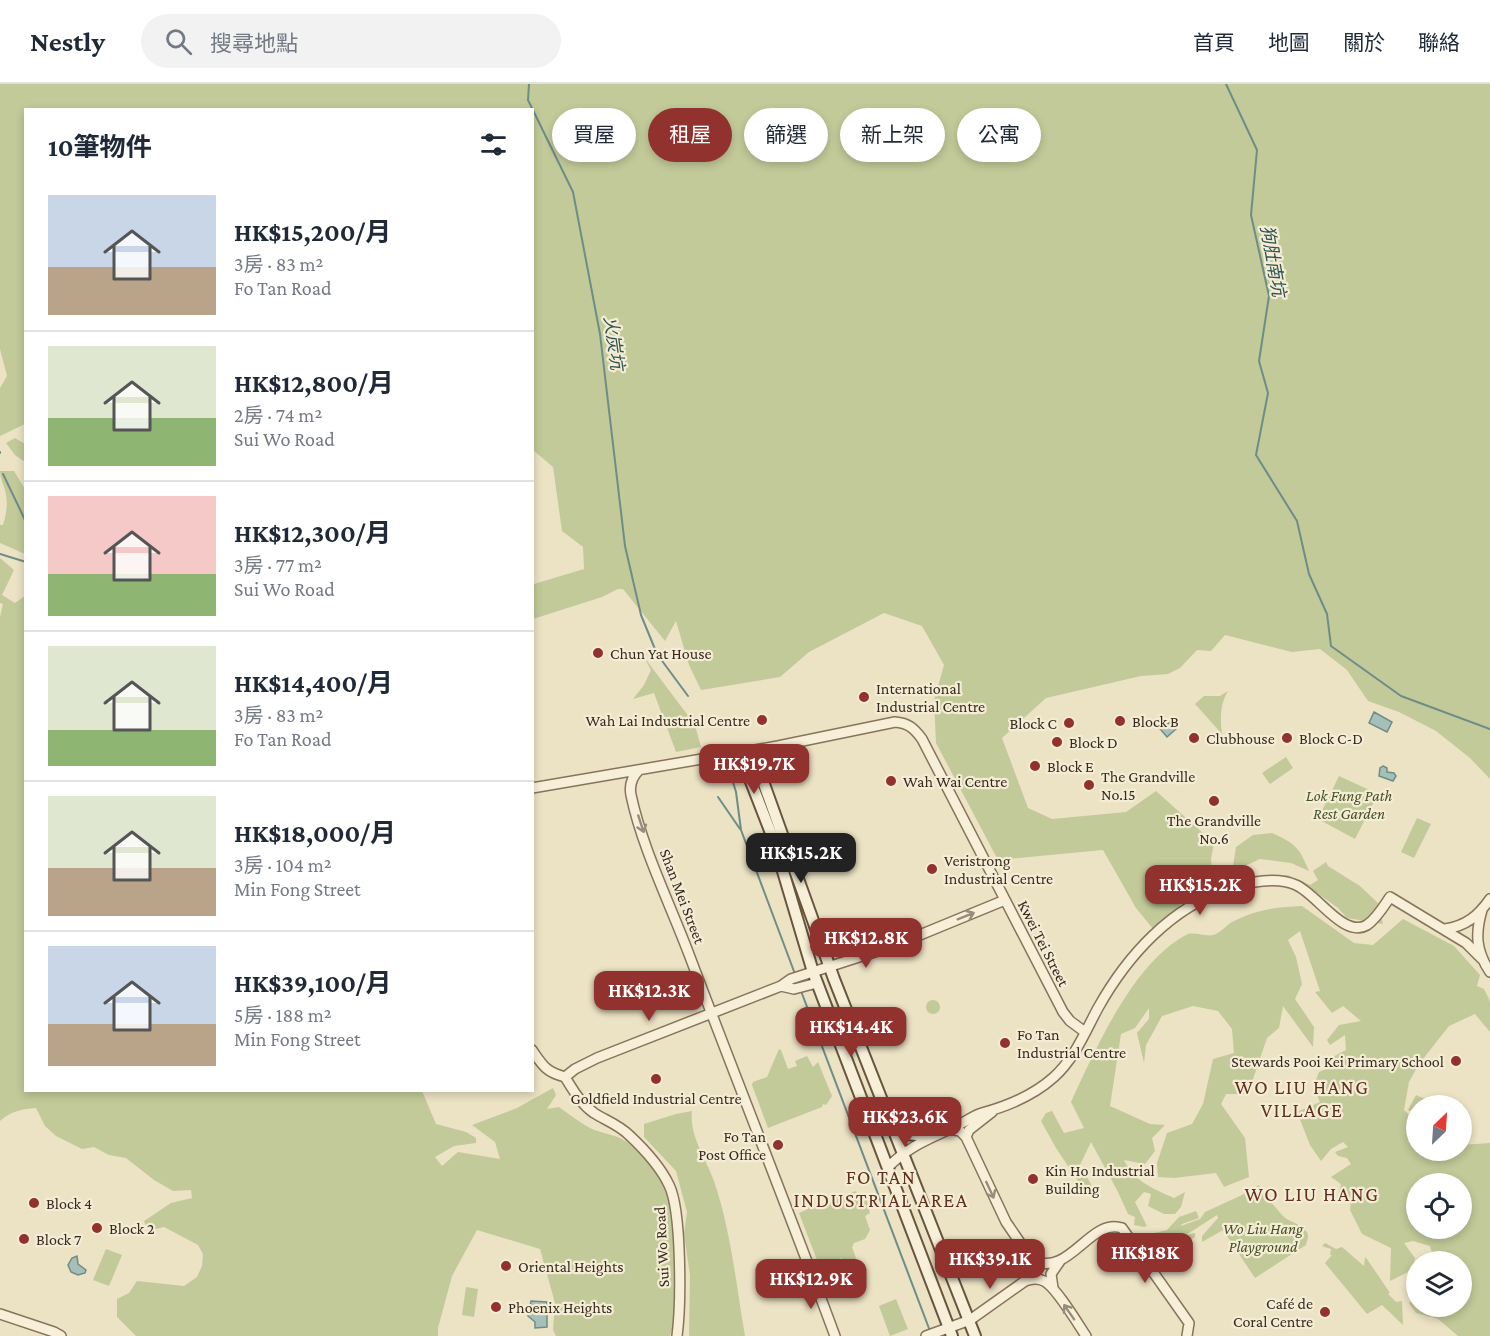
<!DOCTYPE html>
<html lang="zh-TW">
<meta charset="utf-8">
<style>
body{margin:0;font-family:"Crimson Pro","Noto Sans TC",serif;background:#f2f2f3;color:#1f2937;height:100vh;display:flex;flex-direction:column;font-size:22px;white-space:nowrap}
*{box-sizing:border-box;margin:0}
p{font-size:20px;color:#747a83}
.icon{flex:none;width:33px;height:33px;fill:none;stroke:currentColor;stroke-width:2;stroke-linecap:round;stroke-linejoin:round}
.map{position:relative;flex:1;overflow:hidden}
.sheet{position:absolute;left:24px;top:24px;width:510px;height:984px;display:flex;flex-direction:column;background:#fff;border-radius:0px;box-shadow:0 3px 9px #0003}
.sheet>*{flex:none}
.banner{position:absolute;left:552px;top:24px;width:570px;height:54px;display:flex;gap:12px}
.needle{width:39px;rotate:25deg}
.fabs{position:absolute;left:1406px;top:1011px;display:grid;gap:12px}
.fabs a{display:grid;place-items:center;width:66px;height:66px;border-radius:50%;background:#fff;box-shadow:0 3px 9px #0003;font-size:30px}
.price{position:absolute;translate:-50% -51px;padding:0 14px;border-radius:12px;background:#92322e;color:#fff;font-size:20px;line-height:39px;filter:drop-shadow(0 2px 3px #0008)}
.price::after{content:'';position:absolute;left:50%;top:36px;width:18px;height:14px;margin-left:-9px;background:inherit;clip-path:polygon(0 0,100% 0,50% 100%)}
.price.on{background:#222;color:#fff}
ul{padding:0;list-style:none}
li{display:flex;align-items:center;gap:18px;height:150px;padding:0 24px}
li+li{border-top:2px solid #e0e1e3}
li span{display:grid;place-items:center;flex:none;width:168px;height:120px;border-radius:0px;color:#555}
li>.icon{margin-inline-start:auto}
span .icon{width:72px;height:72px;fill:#fffc;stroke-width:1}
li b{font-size:26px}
h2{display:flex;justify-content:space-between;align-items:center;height:72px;padding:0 24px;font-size:26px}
.tag{padding:0 21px;border-radius:27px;background:#fff;box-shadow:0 3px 9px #0003;font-size:21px;line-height:54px}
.tag.on{background:#92322e;color:#fff}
header{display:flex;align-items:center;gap:36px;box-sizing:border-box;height:84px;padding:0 30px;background:#fff;border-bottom:2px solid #e0e1e3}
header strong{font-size:28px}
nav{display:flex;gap:33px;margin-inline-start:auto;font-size:21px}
.search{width:420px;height:54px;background:#f2f2f3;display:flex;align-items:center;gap:15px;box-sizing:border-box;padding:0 21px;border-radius:33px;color:#747a83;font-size:22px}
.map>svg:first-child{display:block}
.green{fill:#c2ca99;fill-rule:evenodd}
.water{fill:#a6bfb9;stroke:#6d8d87;stroke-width:1.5}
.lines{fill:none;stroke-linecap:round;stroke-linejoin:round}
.stream{stroke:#6d8d87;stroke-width:2}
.tertiary-casing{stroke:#86745c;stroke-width:12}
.secondary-casing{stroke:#68553f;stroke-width:14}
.tertiary{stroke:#f7efd7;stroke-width:9}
.secondary{stroke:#f7efd7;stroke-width:10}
.oneway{stroke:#978d7b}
.poi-dot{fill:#92322e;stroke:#f4ecd4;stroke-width:2}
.labels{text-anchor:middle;stroke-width:4.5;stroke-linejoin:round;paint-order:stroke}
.poi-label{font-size:16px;fill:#372b1f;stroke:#f4ecd4;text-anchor:start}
.park-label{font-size:16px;font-style:italic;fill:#455226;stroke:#f4ecd4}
.street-label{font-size:16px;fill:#372b1f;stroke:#f4ecd4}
.water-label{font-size:18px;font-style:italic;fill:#2f5655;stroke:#f4ecd4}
.quarter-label{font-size:20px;letter-spacing:1.5px;fill:#613120;stroke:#f4ecd4}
</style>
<header>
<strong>Nestly</strong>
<div class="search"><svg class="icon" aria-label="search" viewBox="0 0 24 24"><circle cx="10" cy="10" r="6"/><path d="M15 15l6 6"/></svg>搜尋地點</div>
<nav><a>首頁</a><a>地圖</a><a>關於</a><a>聯絡</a></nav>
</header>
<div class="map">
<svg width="1490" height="1252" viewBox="0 0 1490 1252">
<rect width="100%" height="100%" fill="#ece2c4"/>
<path class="green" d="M 0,0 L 1490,0 L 1490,695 L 1470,674 L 1436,647 L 1399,628 L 1368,617 L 1347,586 L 1320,565 L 1292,568 L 1225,551 L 1211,567 L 1197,566 L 1180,584 L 1168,590 L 1141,592 L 1046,614 L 1002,654 L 1028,724 L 1052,735 L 1126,728 L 1156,707 L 1214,759 L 1211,775 L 1213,800 L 1183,818 L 1154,846 L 1136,824 L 1103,766 L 998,776 L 936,659 L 934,617 L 944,581 L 922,542 L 884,529 L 809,568 L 780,593 L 701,606 L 689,581 L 676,537 L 665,557 L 623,505 L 618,505 L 602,513 L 533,535 L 533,495 L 534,500 L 584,485 L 583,463 L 562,447 L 553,383 L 533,366 L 532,26 L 26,26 L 25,340 L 0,352 L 0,304 L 7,292 L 0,265 Z
M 15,354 L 25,360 L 25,378 L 15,371 L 6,359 Z
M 0,387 L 14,387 L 25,405 L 25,470 L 0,459 L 0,441 L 3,441 C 6,431 8,421 6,411 C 5,402 0,396 0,387 Z
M 0,474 L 14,486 L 2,511 L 15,519 L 26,511 L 26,1006 L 422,1007 L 436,1040 L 466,1048 L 476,1054 L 476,1059 L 454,1062 L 435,1073 L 442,1082 L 458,1068 L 500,1075 L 495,1058 L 472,1041 L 517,1024 L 553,1004 L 556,1011 L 547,1025 L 559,1023 C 569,1030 579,1038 590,1044 C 601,1050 618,1050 628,1059 C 642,1072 658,1088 666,1105 C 678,1130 680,1226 670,1252 L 556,1252 L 553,1246 L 555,1219 L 540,1165 L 477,1146 L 452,1192 L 438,1244 L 438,1252 L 136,1252 L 117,1233 L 117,1215 L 129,1209 L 137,1197 L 184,1202 L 197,1193 L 202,1182 L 203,1170 L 198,1161 L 164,1143 L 148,1147 L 144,1137 L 171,1119 L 192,1114 L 191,1106 L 173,1107 L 154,1096 L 126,1074 L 109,1071 L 94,1063 L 82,1065 L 56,1052 L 45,1042 L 36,1024 C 22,1025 11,1027 0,1037 L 0,533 L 3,520 L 0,519 Z
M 644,573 L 695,641 L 701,663 L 676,668 L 654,609 L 633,615 L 644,601 L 651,586 Z
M 1228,607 C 1220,620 1220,635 1222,650 L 1195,620 L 1204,612 L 1220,612 Z
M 1286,673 L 1293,684 L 1270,700 L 1262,689 Z
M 1339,692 L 1378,710 L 1355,755 L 1318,735 Z
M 1417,734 L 1431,740 L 1414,774 L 1401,768 Z
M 1272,749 C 1296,760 1299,763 1309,787 L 1291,779 L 1260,775 L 1232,788 L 1236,763 L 1253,751 Z
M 1326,778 L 1328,782 L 1360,802 L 1378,819 L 1383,840 L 1347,834 L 1338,824 L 1313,806 L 1274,793 L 1288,791 L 1310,801 L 1318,796 L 1313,787 Z
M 1302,822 L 1354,859 L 1373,861 L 1403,835 L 1454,862 L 1480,891 L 1477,902 L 1484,905 L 1490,917 L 1490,948 L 1475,930 L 1449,942 L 1419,980 L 1409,998 L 1404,1026 L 1416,1037 L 1416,1066 L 1461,1066 L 1461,1061 L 1490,1059 L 1490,1252 L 1458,1252 L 1438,1235 L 1416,1229 L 1409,1219 L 1415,1213 L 1416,1222 L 1461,1222 L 1461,1178 L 1426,1177 L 1433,1172 L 1430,1162 L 1413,1157 L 1404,1159 L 1415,1174 L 1412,1186 L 1390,1197 L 1391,1164 L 1362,1150 L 1350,1126 L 1351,1117 L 1337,1118 L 1341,1100 L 1331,1093 L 1351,1080 L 1347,1074 L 1338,1072 L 1335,1068 L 1348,1063 L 1343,1058 L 1331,1065 L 1321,1077 L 1310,1061 L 1297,1028 L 1320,1018 L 1313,1003 L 1319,988 L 1331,983 L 1329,975 L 1346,966 L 1345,951 L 1330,961 L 1327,956 L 1339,941 L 1361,937 L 1343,922 L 1332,929 L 1315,908 L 1320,907 L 1300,847 L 1288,856 L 1296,873 L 1302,900 L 1295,915 L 1314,943 L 1313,963 L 1283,922 L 1279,944 L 1267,954 L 1248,1010 L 1226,1010 L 1221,1020 L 1245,1054 L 1249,1093 L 1224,1103 L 1216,1089 L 1174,1094 L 1158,1093 L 1157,1079 L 1167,1049 L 1192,1040 L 1203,1020 L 1213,975 L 1234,969 L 1232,945 L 1218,927 L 1193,922 L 1162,932 L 1146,961 L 1144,979 L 1137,949 L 1149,935 L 1149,924 L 1135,944 L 1121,950 L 1110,1022 L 1150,1040 L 1165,1041 L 1152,1054 L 1155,1067 L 1145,1080 L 1124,1076 C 1133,1097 1154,1105 1174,1114 L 1185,1108 L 1181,1123 L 1175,1130 L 1164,1130 L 1148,1122 L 1151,1110 L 1144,1108 L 1135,1118 L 1147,1142 L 1144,1143 L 1134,1141 L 1135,1133 L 1128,1130 L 1117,1106 L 1091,1058 L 1080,1081 L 1096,1109 L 1088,1112 L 1056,1064 L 1041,1037 L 1046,1029 L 1052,1027 L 1064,1049 L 1084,1044 L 1071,1018 C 1095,966 1133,879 1186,851 C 1194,847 1205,853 1213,851 C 1221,849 1228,839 1236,836 C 1259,825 1278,823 1302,822 ZM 1416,1100 L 1461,1100 L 1461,1144 L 1416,1144 Z
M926 923a7 7 0 1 1 14 0a7 7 0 1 1-14 0Z
M 779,965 L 781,966 L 788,985 L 797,982 L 795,977 L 807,972 L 813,983 L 818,978 L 832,1012 L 826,1021 L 823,1020 L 822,1023 L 768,1044 L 752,1001 L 753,998 L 767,993 Z
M 1416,1011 L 1438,1021 L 1416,1022 L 1416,1030 L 1408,1026 Z
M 692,1027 C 689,1052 706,1074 714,1097 C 731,1147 736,1200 745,1252 L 689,1252 L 690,1191 L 684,1150 L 687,1128 L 676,1087 L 644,1053 L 644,1040 L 676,1030 Z
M 1259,1101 C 1265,1113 1274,1121 1282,1131 C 1288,1138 1302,1140 1306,1147 C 1310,1151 1307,1156 1306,1161 L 1255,1194 L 1223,1146 L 1202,1158 L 1202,1152 L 1218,1134 L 1217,1131 L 1186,1151 L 1195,1149 L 1195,1153 L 1188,1157 L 1192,1163 L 1182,1171 L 1172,1167 L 1163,1174 L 1150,1150 L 1167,1146 L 1179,1133 L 1196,1127 L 1199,1134 L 1182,1140 L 1181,1142 L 1200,1135 L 1205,1128 L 1242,1111 Z
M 856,1107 L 858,1112 L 861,1110 L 866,1112 L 870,1129 L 865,1132 L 870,1146 L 865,1155 L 854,1159 L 852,1163 L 858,1180 L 857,1182 L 840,1174 L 837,1178 L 828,1179 L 823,1176 L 817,1176 L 799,1129 L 808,1125 L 808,1123 L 815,1123 Z
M 1325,1159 L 1336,1165 L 1342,1163 L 1364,1182 L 1365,1173 L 1367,1175 L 1390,1209 L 1388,1210 L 1396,1218 L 1402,1217 L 1403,1241 L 1382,1221 L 1367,1230 L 1325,1179 L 1332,1171 L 1330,1171 L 1331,1165 L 1322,1162 Z
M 106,1165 L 122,1171 L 109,1202 L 93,1196 Z
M 466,1203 L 478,1205 L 474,1233 L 462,1231 Z
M 896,1215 L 908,1245 L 890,1252 L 879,1222 Z"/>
<path class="water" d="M 1374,628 L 1392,638 L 1387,648 L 1369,639 Z
M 1162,635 L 1166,641 L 1170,638 L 1176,645 L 1167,653 L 1156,640 Z
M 1383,682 L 1387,684 L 1387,688 L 1394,689 L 1396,692 L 1393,697 L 1379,692 L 1380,684 Z
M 77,1172 L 78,1180 L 86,1186 L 85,1189 L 78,1191 L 71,1188 L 68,1181 L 72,1174 Z
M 531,1217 L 547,1218 L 547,1243 L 535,1244 L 535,1238 L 528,1232 Z"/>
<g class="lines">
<path class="stream" d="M 529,0 L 528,16 L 573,108 L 600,250 L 625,462 L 641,531 L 657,570 L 688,612
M 1226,0 L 1257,66 L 1251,131 L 1269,212 L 1259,277 L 1268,309 L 1256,371 L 1297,437 L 1309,490 L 1327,530 L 1331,562 L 1401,612 L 1490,645
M 0,368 L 0,369
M 3,390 L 26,438
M 0,470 L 26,478
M 729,685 L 736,708 L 741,746 L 795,890
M 718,713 L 740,745
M 801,907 L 930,1247"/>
<g class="tertiary-casing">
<path id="tertiary" d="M 639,686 C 632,693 629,701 631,711 C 642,764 671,822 690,873 C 738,1000 788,1125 835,1252
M 532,704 L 778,662 L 895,638 C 908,639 914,644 922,655 L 1063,928 L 1070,937 L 1085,948
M 1482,826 C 1475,850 1476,867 1490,888
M 1445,845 C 1466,842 1478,832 1490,815
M 781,902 L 794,905 L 817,899
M 532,966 C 543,982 546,988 565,993
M 565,993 L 575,985 L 597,974 L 781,902 L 791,895 L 893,862 L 1005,816
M 565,993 C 573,1006 580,1019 594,1029 C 605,1036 619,1041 629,1051 C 644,1065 660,1082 669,1101 C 682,1127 681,1222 677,1252
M 949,1045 L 960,1047 L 966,1053 L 1006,1138 L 1032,1176 C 1069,1195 1090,1133 1122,1144 L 1189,1239 L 1187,1252
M 966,1053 L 969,1046 L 992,1028
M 888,1083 C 912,1059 933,1054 962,1039 C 968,1036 975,1031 982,1029 C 1008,1022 1034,1011 1054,993 C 1075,974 1085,948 1098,924 C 1127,872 1171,823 1230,804 C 1250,798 1276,792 1296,801 C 1317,810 1344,855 1367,841 C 1377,834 1384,822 1390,813 L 1466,859 L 1482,875
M 1053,1204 L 1051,1190 L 1060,1177
M 0,1230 L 54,1248 L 61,1252
M 926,1252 L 970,1236 L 1025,1197 C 1032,1195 1037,1194 1044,1197 C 1056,1203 1078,1240 1086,1252"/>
</g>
<g class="secondary-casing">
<path id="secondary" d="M 747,667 L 760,689 L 834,895 L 975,1252
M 748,671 L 750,695 L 774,757 L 813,888 L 952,1252
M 894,1043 L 905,1050 L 930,1052"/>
</g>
<use href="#tertiary" class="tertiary"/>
<use href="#secondary" class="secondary"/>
</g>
<defs><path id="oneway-shaft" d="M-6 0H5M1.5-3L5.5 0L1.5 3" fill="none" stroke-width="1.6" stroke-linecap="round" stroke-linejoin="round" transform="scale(1.5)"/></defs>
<g class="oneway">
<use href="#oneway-shaft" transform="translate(641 740) rotate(72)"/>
<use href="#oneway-shaft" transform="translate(966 832) rotate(-22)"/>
<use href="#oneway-shaft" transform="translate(990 1106) rotate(65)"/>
<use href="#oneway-shaft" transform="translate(1069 1228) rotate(-125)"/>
</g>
<g class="poi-dot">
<circle cx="598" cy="569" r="6"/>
<circle cx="864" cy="613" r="6"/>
<circle cx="762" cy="636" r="6"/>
<circle cx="1120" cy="637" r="6"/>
<circle cx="1069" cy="639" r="6"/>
<circle cx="1194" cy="654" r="6"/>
<circle cx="1287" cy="654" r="6"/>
<circle cx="1057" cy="658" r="6"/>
<circle cx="1035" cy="682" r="6"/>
<circle cx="891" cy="697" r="6"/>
<circle cx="1089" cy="701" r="6"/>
<circle cx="1214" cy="717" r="6"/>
<circle cx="932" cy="785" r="6"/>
<circle cx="1005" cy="959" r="6"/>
<circle cx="1456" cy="977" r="6"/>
<circle cx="656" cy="995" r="6"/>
<circle cx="778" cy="1061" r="6"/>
<circle cx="1033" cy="1095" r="6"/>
<circle cx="34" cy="1119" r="6"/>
<circle cx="97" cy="1144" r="6"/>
<circle cx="24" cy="1155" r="6"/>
<circle cx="506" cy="1182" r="6"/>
<circle cx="496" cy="1223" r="6"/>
<circle cx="1325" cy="1228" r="6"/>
</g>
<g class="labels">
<g class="poi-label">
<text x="610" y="575">Chun Yat House</text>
<text x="876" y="610">International<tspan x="876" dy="18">Industrial Centre</tspan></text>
<text x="750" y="642" text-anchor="end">Wah Lai Industrial Centre</text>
<text x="1132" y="643">Block B</text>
<text x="1057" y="645" text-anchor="end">Block C</text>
<text x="1206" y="660">Clubhouse</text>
<text x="1299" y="660">Block C-D</text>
<text x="1069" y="664">Block D</text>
<text x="1047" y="688">Block E</text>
<text x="1101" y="698">The Grandville<tspan x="1101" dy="18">No.15</tspan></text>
<text x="903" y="703">Wah Wai Centre</text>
<text x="1214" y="742" text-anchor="middle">The Grandville<tspan x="1214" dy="18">No.6</tspan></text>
<text x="944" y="782">Veristrong<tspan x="944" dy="18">Industrial Centre</tspan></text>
<text x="1017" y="956">Fo Tan<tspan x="1017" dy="18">Industrial Centre</tspan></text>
<text x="1444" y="983" text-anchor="end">Stewards Pooi Kei Primary School</text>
<text x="656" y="1020" text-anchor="middle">Goldfield Industrial Centre</text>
<text x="766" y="1058" text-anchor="end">Fo Tan<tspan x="766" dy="18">Post Office</tspan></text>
<text x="1045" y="1092">Kin Ho Industrial<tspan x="1045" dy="18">Building</tspan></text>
<text x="46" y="1125">Block 4</text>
<text x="109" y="1150">Block 2</text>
<text x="36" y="1161">Block 7</text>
<text x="518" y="1188">Oriental Heights</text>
<text x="1313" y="1225" text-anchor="end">Café de<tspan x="1313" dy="18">Coral Centre</tspan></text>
<text x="508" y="1229">Phoenix Heights</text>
</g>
<g class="park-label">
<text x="1349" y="717">Lok Fung Path<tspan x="1349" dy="18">Rest Garden</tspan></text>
<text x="1263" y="1150">Wo Liu Hang<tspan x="1263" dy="18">Playground</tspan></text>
</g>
<g class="street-label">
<text transform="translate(683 812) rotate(69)" y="6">Shan Mei Street</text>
<text transform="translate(1044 859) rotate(63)" y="6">Kwei Tei Street</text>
<text transform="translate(661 1163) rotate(-93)" y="6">Sui Wo Road</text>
</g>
<g class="water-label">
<text transform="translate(1273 177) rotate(80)" y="6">狗肚南坑</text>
<text transform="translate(614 259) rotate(82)" y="6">火炭坑</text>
</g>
<g class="quarter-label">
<text x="1302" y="1010">WO LIU HANG<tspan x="1302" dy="23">VILLAGE</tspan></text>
<text x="881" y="1100">FO TAN<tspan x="881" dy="23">INDUSTRIAL AREA</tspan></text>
<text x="1312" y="1117">WO LIU HANG</text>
</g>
</g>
</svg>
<div class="fabs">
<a><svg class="needle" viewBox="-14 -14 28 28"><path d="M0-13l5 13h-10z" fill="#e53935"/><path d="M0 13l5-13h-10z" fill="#747a83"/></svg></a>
<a><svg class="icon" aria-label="locate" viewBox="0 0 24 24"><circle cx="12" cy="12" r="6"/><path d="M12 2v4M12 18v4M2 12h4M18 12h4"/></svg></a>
<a><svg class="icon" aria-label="layers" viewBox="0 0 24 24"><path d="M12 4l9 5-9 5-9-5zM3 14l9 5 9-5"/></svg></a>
</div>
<b class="price" style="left:754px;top:711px">HK$19.7K</b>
<b class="price on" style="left:801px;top:800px">HK$15.2K</b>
<b class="price" style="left:1200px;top:832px">HK$15.2K</b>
<b class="price" style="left:866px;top:885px">HK$12.8K</b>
<b class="price" style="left:649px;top:938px">HK$12.3K</b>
<b class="price" style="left:851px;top:974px">HK$14.4K</b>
<b class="price" style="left:905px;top:1064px">HK$23.6K</b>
<b class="price" style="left:1145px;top:1200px">HK$18K</b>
<b class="price" style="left:990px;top:1206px">HK$39.1K</b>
<b class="price" style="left:811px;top:1226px">HK$12.9K</b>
<div class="banner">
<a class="tag">買屋</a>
<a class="tag on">租屋</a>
<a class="tag">篩選</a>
<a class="tag">新上架</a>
<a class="tag">公寓</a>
</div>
<section class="sheet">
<h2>10筆物件<svg class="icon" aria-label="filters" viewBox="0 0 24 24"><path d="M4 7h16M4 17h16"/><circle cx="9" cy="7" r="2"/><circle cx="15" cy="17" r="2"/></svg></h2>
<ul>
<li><span style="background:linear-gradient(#c9d6e8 60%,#b9a48a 0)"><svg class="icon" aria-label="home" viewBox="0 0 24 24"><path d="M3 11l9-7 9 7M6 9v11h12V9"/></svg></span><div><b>HK$15,200/月</b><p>3房 · 83 m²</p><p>Fo Tan Road</p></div></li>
<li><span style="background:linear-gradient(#dfe7d0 60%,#8fb573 0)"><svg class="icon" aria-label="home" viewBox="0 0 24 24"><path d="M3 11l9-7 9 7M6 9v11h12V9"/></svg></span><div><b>HK$12,800/月</b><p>2房 · 74 m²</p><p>Sui Wo Road</p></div></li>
<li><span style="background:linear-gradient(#f6c9c9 65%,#8fb573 0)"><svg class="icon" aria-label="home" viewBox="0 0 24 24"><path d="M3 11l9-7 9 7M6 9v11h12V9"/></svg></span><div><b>HK$12,300/月</b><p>3房 · 77 m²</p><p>Sui Wo Road</p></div></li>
<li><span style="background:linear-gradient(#dfe7d0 70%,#8fb573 0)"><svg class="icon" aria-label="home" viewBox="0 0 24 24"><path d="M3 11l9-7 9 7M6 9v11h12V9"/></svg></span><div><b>HK$14,400/月</b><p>3房 · 83 m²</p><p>Fo Tan Road</p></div></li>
<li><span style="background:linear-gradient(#dfe7d0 60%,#b9a48a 0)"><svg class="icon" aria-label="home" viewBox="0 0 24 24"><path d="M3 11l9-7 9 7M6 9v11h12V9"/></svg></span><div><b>HK$18,000/月</b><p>3房 · 104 m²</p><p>Min Fong Street</p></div></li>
<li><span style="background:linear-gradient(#c9d6e8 65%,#b9a48a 0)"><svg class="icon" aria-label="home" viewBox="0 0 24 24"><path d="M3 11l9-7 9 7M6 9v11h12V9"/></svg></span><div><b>HK$39,100/月</b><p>5房 · 188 m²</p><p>Min Fong Street</p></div></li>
</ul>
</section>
</div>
